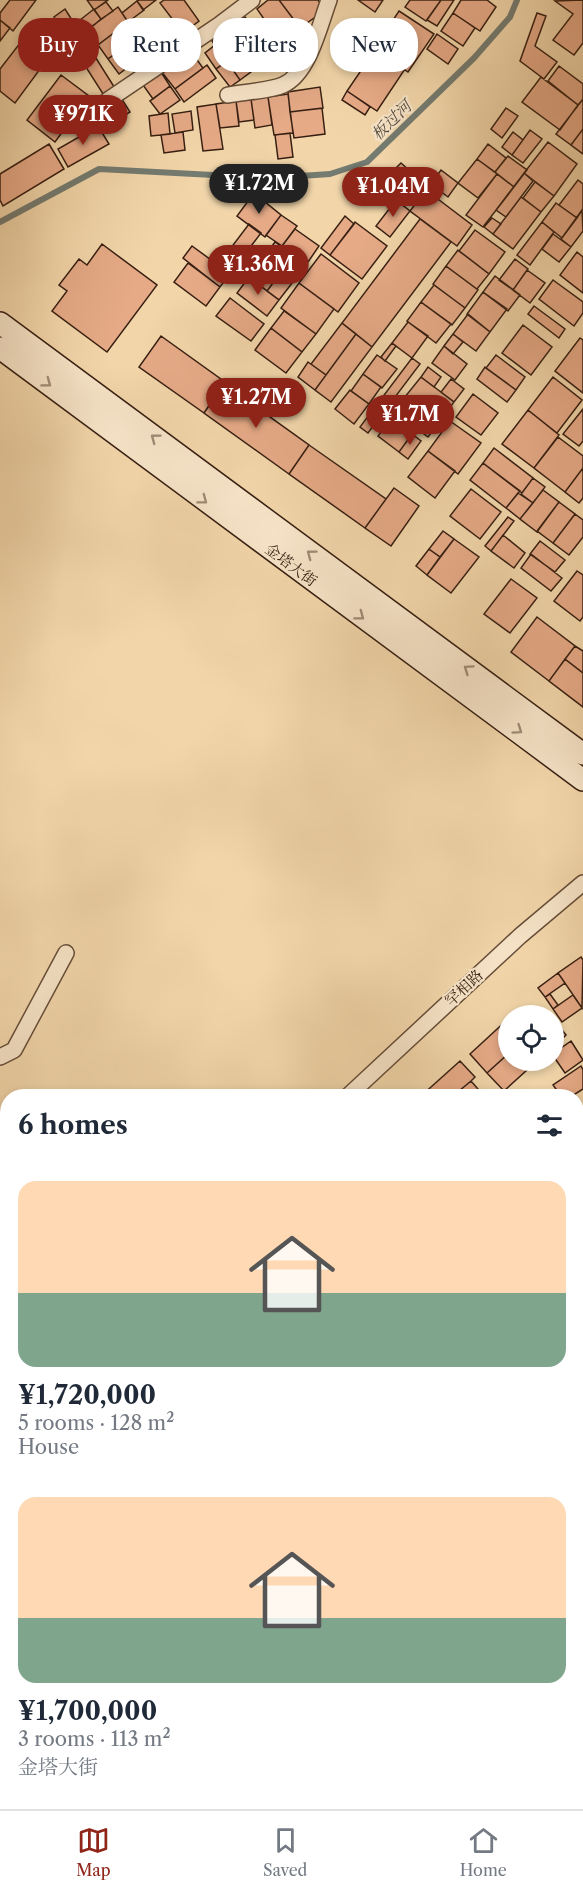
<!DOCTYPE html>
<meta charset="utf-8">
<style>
body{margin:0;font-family:"Libre Caslon Text","Noto Serif SC",serif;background:#f2f2f3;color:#1f2937;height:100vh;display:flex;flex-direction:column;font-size:22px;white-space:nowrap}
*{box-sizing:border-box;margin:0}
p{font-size:20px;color:#747a83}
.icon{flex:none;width:33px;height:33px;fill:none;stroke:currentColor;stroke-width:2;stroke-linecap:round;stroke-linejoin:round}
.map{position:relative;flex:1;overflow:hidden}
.sheet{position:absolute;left:0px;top:1089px;width:584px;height:720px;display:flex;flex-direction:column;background:#fff;border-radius:24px 24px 0 0;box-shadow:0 3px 9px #0003}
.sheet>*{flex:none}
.guide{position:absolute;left:18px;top:18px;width:548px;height:54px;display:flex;gap:12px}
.buttons{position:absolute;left:498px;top:1005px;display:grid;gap:12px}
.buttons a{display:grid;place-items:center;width:66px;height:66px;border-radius:50%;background:#fff;box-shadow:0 3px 9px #0003;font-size:30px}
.price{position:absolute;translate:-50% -51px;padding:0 14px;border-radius:21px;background:#8f2418;color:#fff;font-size:20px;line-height:39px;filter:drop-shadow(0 2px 3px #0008)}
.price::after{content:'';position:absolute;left:50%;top:36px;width:18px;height:14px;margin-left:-9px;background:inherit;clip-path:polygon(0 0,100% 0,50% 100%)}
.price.current{background:#222;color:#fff}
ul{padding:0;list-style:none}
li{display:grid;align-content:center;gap:12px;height:318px;padding:0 18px}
li span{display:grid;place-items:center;height:186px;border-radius:18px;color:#555}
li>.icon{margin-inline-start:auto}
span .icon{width:108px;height:108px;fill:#fffc;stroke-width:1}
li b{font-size:26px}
h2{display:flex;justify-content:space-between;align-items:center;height:72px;padding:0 18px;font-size:26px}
.pill{padding:0 21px;border-radius:24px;background:#fff;box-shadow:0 3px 9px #0003;font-size:21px;line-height:54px}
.pill.current{background:#8f2418;color:#fff}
.dock{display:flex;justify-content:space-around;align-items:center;height:84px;border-top:2px solid #e0e1e3;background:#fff;font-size:16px;color:#747a83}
.dock a{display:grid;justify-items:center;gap:3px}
.dock .current{color:#8f2418}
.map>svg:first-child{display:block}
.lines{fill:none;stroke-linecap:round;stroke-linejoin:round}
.stream{stroke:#747b70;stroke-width:6}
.building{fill:#e6aa87;stroke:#371f12;stroke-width:1.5}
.street-casing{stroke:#664d38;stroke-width:18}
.secondary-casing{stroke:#371f12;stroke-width:24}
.street{stroke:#f7e4c8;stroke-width:15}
.secondary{stroke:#f7e4c8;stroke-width:21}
.oneway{stroke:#a18b76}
.labels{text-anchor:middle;stroke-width:4.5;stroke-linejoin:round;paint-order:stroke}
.street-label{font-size:15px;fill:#371f12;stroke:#f7e4c8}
.water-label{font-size:16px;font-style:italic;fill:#554d41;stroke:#f7e4c8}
</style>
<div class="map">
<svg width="583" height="1809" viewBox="0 0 583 1809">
<rect width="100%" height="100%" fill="#f2d6aa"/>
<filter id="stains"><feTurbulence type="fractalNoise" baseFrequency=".00333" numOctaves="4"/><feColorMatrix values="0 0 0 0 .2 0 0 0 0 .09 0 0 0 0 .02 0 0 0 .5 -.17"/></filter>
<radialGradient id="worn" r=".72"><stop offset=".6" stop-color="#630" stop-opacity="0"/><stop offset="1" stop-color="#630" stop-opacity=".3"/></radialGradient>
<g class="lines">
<path class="stream" d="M 0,222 L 99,169 L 271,178 L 330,174 L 367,162 L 474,58 L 510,17 L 517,0"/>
</g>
<path class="building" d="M 10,0 L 36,0 L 13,31 L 0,20 L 0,13 Z
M 87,0 L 108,0 L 94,10 Z
M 139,0 L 156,0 L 143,10 L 137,1 Z
M 164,0 L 184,0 L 199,21 L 183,33 L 160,3 Z
M 268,0 L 279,0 L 295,21 L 275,35 L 257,9 Z
M 279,0 L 318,0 L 325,10 L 300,28 Z
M 358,0 L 383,0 L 375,12 Z
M 410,0 L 441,0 L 426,21 L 405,7 Z
M 441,0 L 454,0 L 437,26 L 427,20 Z
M 461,0 L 487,0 L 496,7 L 480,31 L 453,13 Z
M 583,0 L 583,43 L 574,55 L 553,40 L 573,14 L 555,1 Z
M 137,1 L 144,10 L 128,22 L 122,13 Z
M 106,2 L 113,11 L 101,19 L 94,10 Z
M 118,7 L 128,22 L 98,45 L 87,30 Z
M 65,9 L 130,112 L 119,119 L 54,17 Z
M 94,9 L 101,19 L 88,30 L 80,20 Z
M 399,11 L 434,34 L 408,72 L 374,49 Z
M 453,13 L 475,28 L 463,46 L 441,31 Z
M 537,13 L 546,16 L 535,46 L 557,62 L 544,79 L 520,61 Z
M 245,17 L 255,30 L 241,41 L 231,27 Z
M 0,20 L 10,28 L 0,41 Z
M 131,20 L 142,34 L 108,59 L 98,45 Z
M 295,21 L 308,40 L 289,54 L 275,35 Z
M 154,26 L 170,48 L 153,60 L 137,38 Z
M 172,26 L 182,39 L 170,48 L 160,35 Z
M 231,27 L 259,66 L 240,80 L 212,41 Z
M 260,27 L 278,52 L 259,65 L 241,41 Z
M 437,34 L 458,49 L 448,64 L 427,49 Z
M 24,38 L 49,57 L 15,103 L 0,91 L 0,69 Z
M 137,38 L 157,65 L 142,76 L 122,49 Z
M 215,45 L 227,61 L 216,69 L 205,53 Z
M 122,49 L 133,63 L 119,74 L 108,59 Z
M 190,50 L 203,68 L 175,89 L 161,71 Z
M 375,50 L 405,69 L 377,111 L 347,91 Z
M 227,61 L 240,80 L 230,87 L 216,69 Z
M 207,65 L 216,78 L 184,102 L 175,89 Z
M 559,66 L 583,84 L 583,99 L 578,105 L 548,81 Z
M 161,72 L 170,86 L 153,99 L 143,85 Z
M 61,75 L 89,96 L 55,142 L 27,120 Z
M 541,77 L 578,105 L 560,130 L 522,102 Z
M 170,86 L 180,100 L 160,114 L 150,101 Z
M 320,87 L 323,108 L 290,112 L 288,92 Z
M 347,91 L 370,107 L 365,115 L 342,100 Z
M 288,94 L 293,133 L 274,135 L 268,97 Z
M 268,97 L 272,125 L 255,128 L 251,99 Z
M 251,99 L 254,120 L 239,122 L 236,101 Z
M 583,99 L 583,129 L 571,145 L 556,134 Z
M 236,101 L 239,126 L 220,128 L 216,104 Z
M 216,104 L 223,149 L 203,151 L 197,107 Z
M 322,108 L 325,134 L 294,138 L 290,112 Z
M 506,108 L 518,116 L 502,138 L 491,129 Z
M 191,111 L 193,130 L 175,133 L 172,114 Z
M 168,113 L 170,134 L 151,136 L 149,116 Z
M 98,126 L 109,144 L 68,167 L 58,149 Z
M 583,129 L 583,154 L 571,145 Z
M 530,130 L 542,139 L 523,163 L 512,155 Z
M 183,132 L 185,150 L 164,153 L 161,135 Z
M 513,132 L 523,140 L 512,155 L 502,147 Z
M 290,133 L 293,157 L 278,159 L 275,135 Z
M 548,142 L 577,164 L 554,196 L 524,173 Z
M 49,144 L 64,169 L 3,206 L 0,200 L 0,174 Z
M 488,144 L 506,158 L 495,172 L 477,159 Z
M 508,156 L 527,170 L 514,187 L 495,172 Z
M 477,159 L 497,174 L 478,198 L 458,183 Z
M 401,163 L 411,172 L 393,190 L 384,180 Z
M 441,170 L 458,183 L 448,197 L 431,184 Z
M 524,173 L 533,181 L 506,217 L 496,210 Z
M 497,174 L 514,187 L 483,227 L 466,215 Z
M 578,180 L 583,184 L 583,209 L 577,218 L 559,205 Z
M 535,182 L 554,196 L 541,212 L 523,198 Z
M 426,190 L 472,225 L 457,246 L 410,211 Z
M 254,193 L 281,215 L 265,237 L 237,216 Z
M 521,197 L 541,212 L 513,249 L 493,234 Z
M 396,200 L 410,211 L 390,237 L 376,226 Z
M 556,203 L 577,218 L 562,238 L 542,222 Z
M 582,210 L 583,231 L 571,247 L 561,239 Z
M 281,215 L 297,226 L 282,246 L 266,235 Z
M 345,216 L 354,224 L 330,255 L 321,248 Z
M 492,218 L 501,224 L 493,234 L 484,227 Z
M 420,219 L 451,242 L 372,347 L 342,323 Z
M 355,222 L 387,246 L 362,279 L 330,255 Z
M 542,222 L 554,232 L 530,265 L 517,255 Z
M 249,224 L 261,233 L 220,287 L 183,258 L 192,246 L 218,265 Z
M 295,229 L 319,246 L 306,265 L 282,246 Z
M 475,230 L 505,252 L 489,274 L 459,251 Z
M 553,234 L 571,247 L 559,262 L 542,249 Z
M 275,242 L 294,255 L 267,291 L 249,277 Z
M 102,244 L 157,285 L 107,352 L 52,311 L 67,291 L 59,285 L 79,259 L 87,265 Z
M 458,250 L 489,274 L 477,289 L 446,266 Z
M 577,252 L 583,257 L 583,293 L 560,275 Z
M 321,254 L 359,283 L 338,312 L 299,283 Z
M 294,255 L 306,265 L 279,300 L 267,291 Z
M 515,259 L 528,269 L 513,290 L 499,280 Z
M 188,263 L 220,287 L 206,306 L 174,282 Z
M 446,266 L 478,290 L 465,308 L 433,284 Z
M 527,270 L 545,283 L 530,303 L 513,290 Z
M 495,276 L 520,295 L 508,311 L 483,292 Z
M 249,277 L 279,300 L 267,316 L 237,293 Z
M 553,280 L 583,302 L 583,313 L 574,326 L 539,299 Z
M 299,283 L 334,309 L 316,334 L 281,308 Z
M 434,285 L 465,308 L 452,325 L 421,302 Z
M 483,292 L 507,309 L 490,332 L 467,314 Z
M 230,298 L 264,324 L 251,341 L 216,316 Z
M 421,302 L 451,324 L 436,343 L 407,321 Z
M 534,306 L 565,329 L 559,338 L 528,314 Z
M 284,311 L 316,334 L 302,352 L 271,328 Z
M 468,314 L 490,332 L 476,351 L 453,334 Z
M 408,322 L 428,336 L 412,358 L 392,343 Z
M 342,323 L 356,334 L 326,375 L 311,364 Z
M 523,325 L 552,347 L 531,375 L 502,353 Z
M 271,328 L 302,352 L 286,373 L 255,350 Z
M 356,334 L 372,347 L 331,402 L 315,390 Z
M 453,334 L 463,342 L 453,354 L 444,346 Z
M 161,336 L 225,382 L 204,413 L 139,367 Z
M 580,338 L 583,340 L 583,393 L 555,371 Z
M 392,343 L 396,346 L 385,361 L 381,357 Z
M 444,346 L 467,364 L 455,380 L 432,363 Z
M 377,355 L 397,369 L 382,388 L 363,374 Z
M 496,355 L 525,377 L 516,390 L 486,368 Z
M 412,358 L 420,364 L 368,433 L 360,427 Z
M 308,362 L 326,375 L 315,390 L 298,377 Z
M 428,367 L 441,377 L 434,387 L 421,377 Z
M 485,367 L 516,390 L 507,402 L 477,379 Z
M 363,374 L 381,387 L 369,404 L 351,391 Z
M 421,377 L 454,402 L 438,424 L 404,398 Z
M 553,377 L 582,400 L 557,433 L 528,410 Z
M 451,379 L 464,389 L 454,402 L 441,392 Z
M 224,384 L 309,445 L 289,474 L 204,413 Z
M 350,390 L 369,404 L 354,424 L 335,409 Z
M 473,394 L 498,413 L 481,435 L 456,417 Z
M 406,400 L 438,424 L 428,437 L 396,413 Z
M 583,409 L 583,441 L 579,446 L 563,434 Z
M 528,410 L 559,435 L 534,468 L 502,444 Z
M 396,413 L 416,429 L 399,452 L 378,436 Z
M 450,421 L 481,443 L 458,474 L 428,451 Z
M 412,434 L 421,441 L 408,459 L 399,452 Z
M 558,437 L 583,456 L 583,468 L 565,492 L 534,468 Z
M 309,445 L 386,499 L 365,528 L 289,474 Z
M 494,448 L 533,478 L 522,493 L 483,463 Z
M 428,451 L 455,471 L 435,498 L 408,477 Z
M 483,463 L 520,491 L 506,508 L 470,480 Z
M 583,468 L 583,498 L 579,503 L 565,492 Z
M 533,478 L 545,487 L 533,503 L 521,494 Z
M 394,488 L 419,506 L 391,546 L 365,528 Z
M 471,489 L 501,512 L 480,539 L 450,516 Z
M 543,490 L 559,502 L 537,532 L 520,519 Z
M 518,493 L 533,503 L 520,519 L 506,508 Z
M 559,502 L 575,514 L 553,543 L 537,531 Z
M 575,514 L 583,520 L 583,537 L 569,555 L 553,543 Z
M 508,517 L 514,521 L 491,551 L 485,546 Z
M 443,531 L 454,539 L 440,557 L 429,549 Z
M 503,535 L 525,553 L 514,568 L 491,551 Z
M 454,539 L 479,557 L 451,593 L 427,575 Z
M 540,541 L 565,560 L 555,572 L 530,554 Z
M 429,549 L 440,557 L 427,575 L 416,566 Z
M 531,554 L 562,578 L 551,591 L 521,568 Z
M 577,571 L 583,575 L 583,617 L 580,621 L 554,601 Z
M 511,579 L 537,598 L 510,633 L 484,614 Z
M 537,617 L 575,646 L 549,681 L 511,652 Z
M 575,646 L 583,651 L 583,673 L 565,659 Z
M 565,659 L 583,673 L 583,707 L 549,681 Z
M 581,957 L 583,960 L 582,1008 L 558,973 Z
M 558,973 L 565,983 L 545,997 L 538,988 Z
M 550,994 L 558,1005 L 553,1009 L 545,997 Z
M 573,995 L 582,1008 L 562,1022 L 553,1009 Z
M 508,1019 L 508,1054 L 487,1073 L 470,1054 Z
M 554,1020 L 566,1035 L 554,1047 Z
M 571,1041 L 583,1060 L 565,1073 L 554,1057 L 554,1053 Z
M 508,1054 L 508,1060 L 538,1060 L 504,1091 L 487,1073 Z
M 460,1061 L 475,1077 L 471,1081 L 453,1096 L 421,1096 Z
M 581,1066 L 583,1070 L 583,1089 L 572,1096 L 561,1096 L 553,1085 Z
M 471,1081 L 484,1096 L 453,1096 Z
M 583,1138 L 583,1168 L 576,1173 L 576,1143 Z
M 576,1307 L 583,1312 L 583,1330 L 580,1334 L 576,1332 Z
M 576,1338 L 583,1341 L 583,1368 L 576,1365 Z
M 578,1456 L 583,1457 L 583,1479 L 576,1477 Z
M 576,1487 L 583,1488 L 583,1511 L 576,1509 Z
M 576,1509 L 583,1511 L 583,1532 L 576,1531 Z
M 576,1531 L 583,1532 L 583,1559 L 576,1557 Z
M 576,1557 L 583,1559 L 582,1590 L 576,1589 Z
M 576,1656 L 583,1659 L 583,1697 L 576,1695 Z
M 576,1723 L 583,1725 L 583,1762 L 576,1759 Z
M 576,1766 L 583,1768 L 583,1793 L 578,1809 L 561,1809 L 537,1802 L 576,1802 Z
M 45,1802 L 64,1809 L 42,1809 Z
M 206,1802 L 245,1802 L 243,1809 L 204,1809 Z
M 246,1802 L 262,1804 L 262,1809 L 245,1809 Z
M 369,1802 L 379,1802 L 396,1807 L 396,1809 L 366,1809 Z
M 524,1802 L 535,1802 L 543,1804 L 542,1809 L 522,1809 Z"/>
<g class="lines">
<g class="street-casing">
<path id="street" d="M 228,95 C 243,92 269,91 283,85 C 309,74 320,24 329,0
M 108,100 L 219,25 L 252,0
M 0,1057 L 14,1050 L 66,953
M 348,1096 L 520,936 L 583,883
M 0,1273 L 8,1277
M 576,1373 L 578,1360
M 0,1628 L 8,1633
M 576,1701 L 583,1703
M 0,1790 L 8,1773
M 113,1802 L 131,1809
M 501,1809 L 504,1802"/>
</g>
<g class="secondary-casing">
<path id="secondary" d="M 0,323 L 583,754
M 0,348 L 583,780"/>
</g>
<use href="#street" class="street"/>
<use href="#secondary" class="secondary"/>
</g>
<defs><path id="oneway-chevron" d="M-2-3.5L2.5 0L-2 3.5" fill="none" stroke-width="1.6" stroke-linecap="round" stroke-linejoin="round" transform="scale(1.5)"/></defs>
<g class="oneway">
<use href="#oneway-chevron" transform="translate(47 383) rotate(37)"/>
<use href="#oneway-chevron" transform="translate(155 438) rotate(-143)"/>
<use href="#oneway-chevron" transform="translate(203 500) rotate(37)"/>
<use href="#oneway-chevron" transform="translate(311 554) rotate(-143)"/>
<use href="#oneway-chevron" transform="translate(360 616) rotate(37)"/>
<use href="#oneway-chevron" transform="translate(468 669) rotate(-145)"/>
<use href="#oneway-chevron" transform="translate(518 730) rotate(35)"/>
</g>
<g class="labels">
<g class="street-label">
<text transform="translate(291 565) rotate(37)" y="5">金塔大街</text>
<text transform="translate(464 988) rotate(-43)" y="5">罕相路</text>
</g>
<g class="water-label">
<text transform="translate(391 120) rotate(-44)" y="6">板过河</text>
</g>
</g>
<rect width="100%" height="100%" filter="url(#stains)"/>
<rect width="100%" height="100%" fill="url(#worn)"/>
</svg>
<div class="buttons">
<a><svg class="icon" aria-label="locate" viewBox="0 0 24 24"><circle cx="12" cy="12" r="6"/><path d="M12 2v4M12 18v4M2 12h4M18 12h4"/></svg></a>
</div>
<b class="price" style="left:83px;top:146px">¥971K</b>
<b class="price current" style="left:259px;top:215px">¥1.72M</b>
<b class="price" style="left:393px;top:218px">¥1.04M</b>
<b class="price" style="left:258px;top:296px">¥1.36M</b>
<b class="price" style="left:256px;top:429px">¥1.27M</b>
<b class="price" style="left:410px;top:446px">¥1.7M</b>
<div class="guide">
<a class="pill current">Buy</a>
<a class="pill">Rent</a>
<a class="pill">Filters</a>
<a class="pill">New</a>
</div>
<section class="sheet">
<h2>6 homes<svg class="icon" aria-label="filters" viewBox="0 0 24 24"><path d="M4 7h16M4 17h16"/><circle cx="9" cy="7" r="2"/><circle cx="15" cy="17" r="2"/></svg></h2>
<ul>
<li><span style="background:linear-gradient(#ffd9b3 60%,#7fa58c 0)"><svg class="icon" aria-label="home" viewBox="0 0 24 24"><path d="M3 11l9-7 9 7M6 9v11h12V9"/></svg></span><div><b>¥1,720,000</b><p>5 rooms · 128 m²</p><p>House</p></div></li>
<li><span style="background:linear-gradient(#ffd9b3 65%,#7fa58c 0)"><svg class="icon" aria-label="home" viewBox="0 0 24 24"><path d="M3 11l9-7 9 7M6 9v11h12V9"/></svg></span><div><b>¥1,700,000</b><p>3 rooms · 113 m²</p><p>金塔大街</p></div></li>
</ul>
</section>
</div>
<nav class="dock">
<a class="current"><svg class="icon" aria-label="map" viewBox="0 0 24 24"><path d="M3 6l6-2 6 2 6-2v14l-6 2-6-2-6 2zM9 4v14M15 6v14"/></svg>Map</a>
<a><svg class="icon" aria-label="saved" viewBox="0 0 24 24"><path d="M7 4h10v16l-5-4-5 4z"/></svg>Saved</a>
<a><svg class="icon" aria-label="home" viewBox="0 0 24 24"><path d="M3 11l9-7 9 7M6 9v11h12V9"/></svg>Home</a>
</nav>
